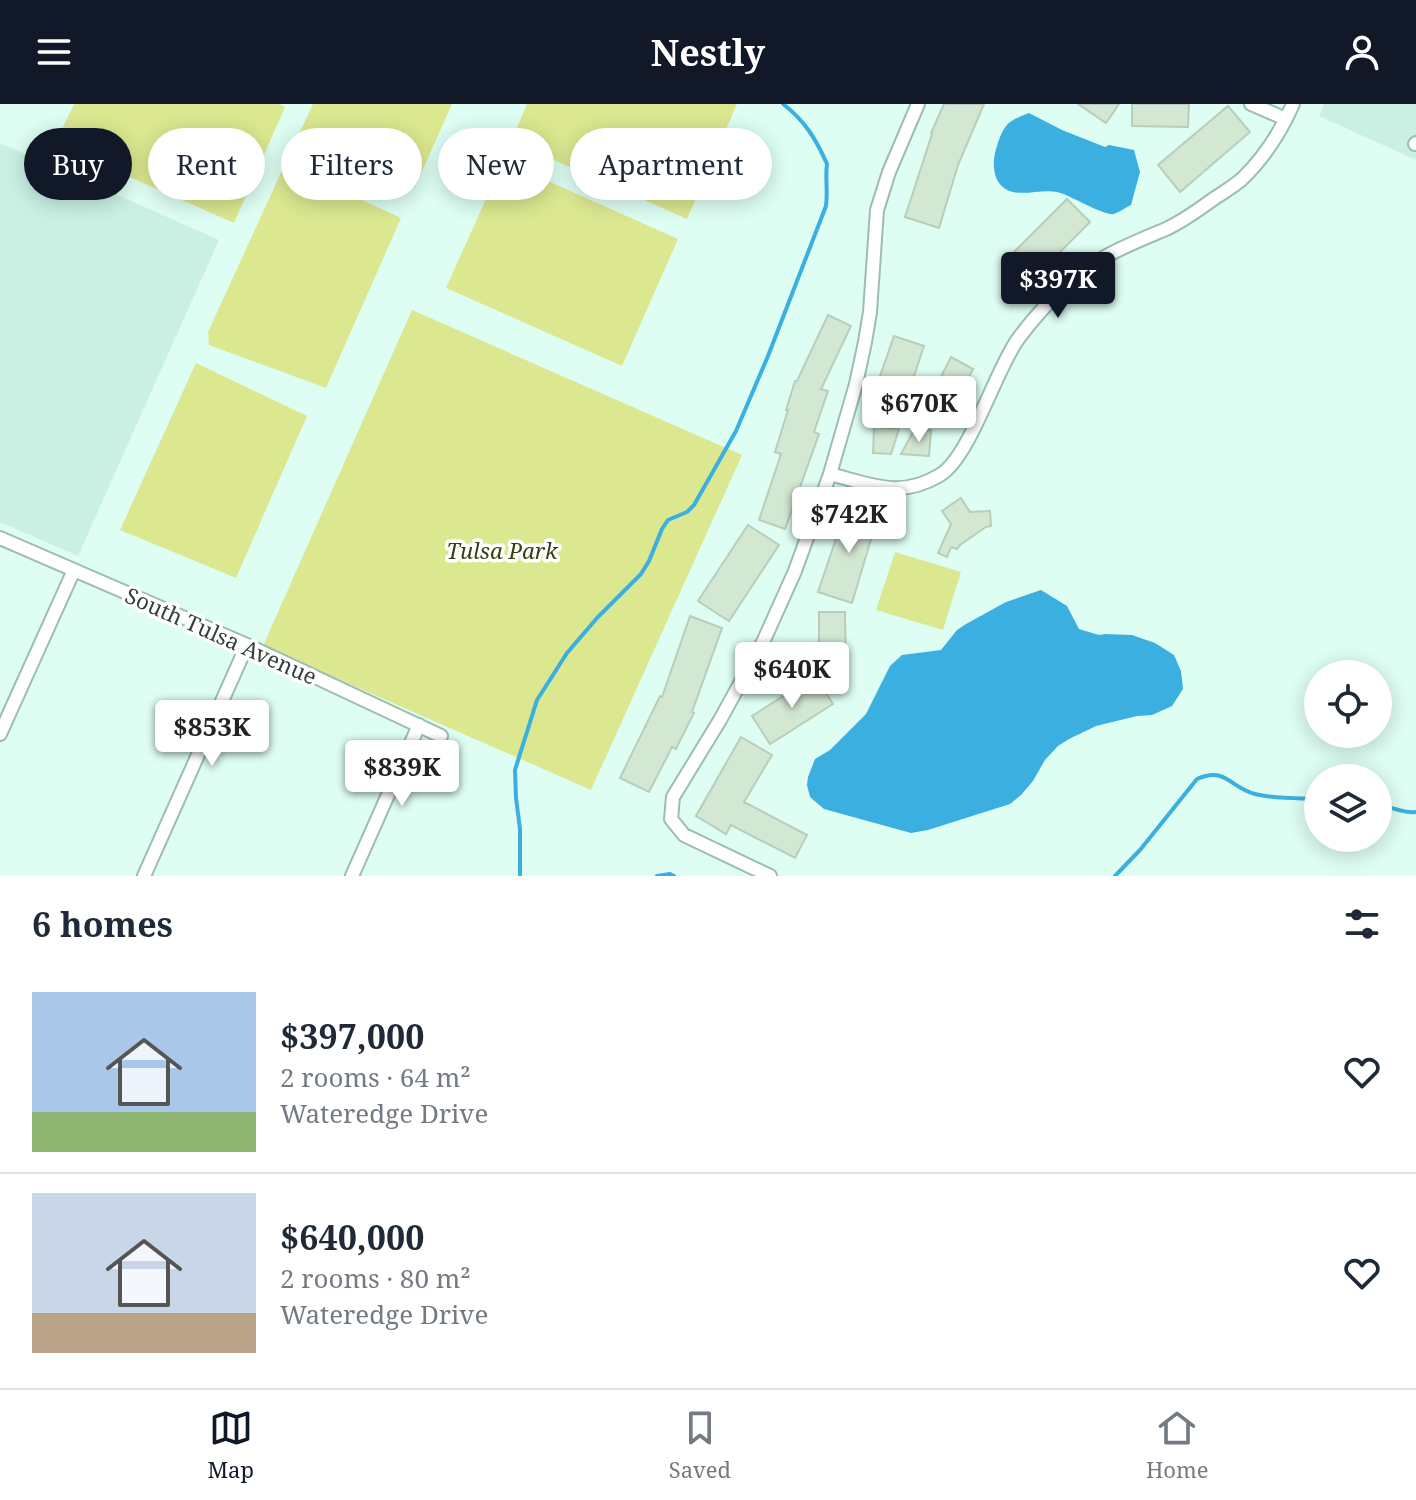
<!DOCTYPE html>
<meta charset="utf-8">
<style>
body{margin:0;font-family:"Noto Serif",serif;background:#f6f6f7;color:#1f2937;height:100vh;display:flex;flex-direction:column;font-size:30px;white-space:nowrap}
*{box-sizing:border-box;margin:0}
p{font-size:26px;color:#747a83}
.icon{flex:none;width:44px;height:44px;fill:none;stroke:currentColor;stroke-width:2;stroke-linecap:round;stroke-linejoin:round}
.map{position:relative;height:772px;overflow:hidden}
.drawer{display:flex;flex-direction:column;background:#fff;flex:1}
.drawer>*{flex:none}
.banner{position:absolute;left:24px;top:24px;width:800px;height:72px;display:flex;gap:16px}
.fabs{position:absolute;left:1304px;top:556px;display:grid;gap:16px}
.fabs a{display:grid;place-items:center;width:88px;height:88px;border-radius:50%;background:#fff;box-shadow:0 4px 20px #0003;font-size:40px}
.price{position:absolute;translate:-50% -68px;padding:0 18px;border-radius:8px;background:#fff;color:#222;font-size:26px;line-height:52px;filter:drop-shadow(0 2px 4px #0008)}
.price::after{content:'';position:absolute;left:50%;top:48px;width:24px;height:18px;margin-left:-12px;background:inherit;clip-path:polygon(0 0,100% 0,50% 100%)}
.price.on{background:#111827;color:#fff}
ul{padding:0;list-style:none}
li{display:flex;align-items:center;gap:24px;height:200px;padding:0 32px}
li+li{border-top:2px solid #e0e1e3}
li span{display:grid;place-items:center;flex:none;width:224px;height:160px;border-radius:0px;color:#555}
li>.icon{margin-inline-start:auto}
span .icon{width:96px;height:96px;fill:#fffc;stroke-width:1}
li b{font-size:34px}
h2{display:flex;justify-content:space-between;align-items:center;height:96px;padding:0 32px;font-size:34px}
.pill{padding:0 28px;border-radius:36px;background:#fff;box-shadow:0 4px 20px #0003;font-size:28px;line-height:72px}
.pill.on{background:#111827;color:#fff}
header{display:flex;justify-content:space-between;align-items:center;height:104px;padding:0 32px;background:#111827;color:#fff;font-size:36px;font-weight:700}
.tab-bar{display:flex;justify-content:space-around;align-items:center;height:112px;border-top:2px solid #e0e1e3;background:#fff;font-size:22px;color:#747a83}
.tab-bar a{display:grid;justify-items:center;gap:4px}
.tab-bar .on{color:#111827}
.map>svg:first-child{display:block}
.built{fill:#c9f0e3}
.green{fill:#dbe890}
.water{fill:#3bafe0}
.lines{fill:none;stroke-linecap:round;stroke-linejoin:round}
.stream{stroke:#3bafe0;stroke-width:4}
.building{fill:#d3e8d3;stroke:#b9cdb9;stroke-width:2}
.street-casing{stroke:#9ebcb2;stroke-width:16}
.street{stroke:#fff;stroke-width:12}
.labels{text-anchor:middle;stroke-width:7;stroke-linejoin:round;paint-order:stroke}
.park-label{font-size:22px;font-style:italic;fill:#393e15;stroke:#fff}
.street-label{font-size:22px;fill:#33403c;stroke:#fff}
</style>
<header><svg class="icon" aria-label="menu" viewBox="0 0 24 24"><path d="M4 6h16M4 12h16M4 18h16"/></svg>Nestly<svg class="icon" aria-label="person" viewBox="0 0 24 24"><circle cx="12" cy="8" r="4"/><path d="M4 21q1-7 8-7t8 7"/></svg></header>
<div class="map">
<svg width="1416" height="772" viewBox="0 0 1416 772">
<rect width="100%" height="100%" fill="#defef3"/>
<path class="built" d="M 1324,0 L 1416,0 L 1416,56 L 1319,12 Z
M 0,39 L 219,136 L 78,452 L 0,418 Z"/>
<path class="green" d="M 74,0 L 279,0 L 285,3 L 234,119 L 55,40 Z
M 313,0 L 452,0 L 415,83 L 299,30 Z
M 527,0 L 737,0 L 687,115 L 511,37 Z
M 503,57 L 678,135 L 622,262 L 446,184 Z
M 285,60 L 401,114 L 326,284 L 209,241 L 208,228 Z
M 412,206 L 742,351 L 591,686 L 263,542 Z
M 196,259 L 307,312 L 236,474 L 120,426 Z
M 895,448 L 961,468 L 943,526 L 876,506 Z"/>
<path class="water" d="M 1029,9 L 1062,26 L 1105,43 L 1109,41 L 1134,46 L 1140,68 L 1131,101 C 1126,103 1120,108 1114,110 C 1103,112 1071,91 1057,88 C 1043,85 1027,91 1013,88 C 992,83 991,58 997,42 C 1004,20 1008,17 1029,9 Z
M 1041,486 L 1067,502 L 1079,525 L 1099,531 L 1105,530 L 1132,531 L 1155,539 L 1174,551 L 1181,567 L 1183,585 L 1172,602 L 1152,611 L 1137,612 L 1096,622 L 1069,635 L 1058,642 L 1045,656 L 1033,677 L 1021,691 L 1010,700 L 928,726 L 911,729 L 824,705 L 810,693 L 807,681 L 808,673 L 815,655 L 830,646 L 866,610 L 890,562 L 902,551 L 941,546 L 957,526 L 966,520 L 1006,498 Z"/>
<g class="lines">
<path class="stream" d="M 1378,701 C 1390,702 1405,710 1416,708
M 520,772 L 520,725 L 516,694 L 515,666 L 537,596 L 567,549 L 597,514 L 641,470 L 649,457 L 662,425 L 668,416 L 687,408 L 694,401 L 736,327 L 768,252 L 826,102 C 828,87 825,73 827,60 C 816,35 805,17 783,0
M 657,772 L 670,770 L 674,772
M 1115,772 L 1140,746 L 1197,675 C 1226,662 1230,684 1255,690 C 1274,695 1298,694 1318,695"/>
</g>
<path class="building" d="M 944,0 L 984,0 L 958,61 L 939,124 L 905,113 L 932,30 L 931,29 Z
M 1078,0 L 1119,0 L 1106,19 Z
M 1132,0 L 1189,0 L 1188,23 L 1132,22 Z
M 1228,2 L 1250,28 L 1180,88 L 1158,61 Z
M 1067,95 L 1090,118 L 1025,183 L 1002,160 Z
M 828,211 L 851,222 L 821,285 L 828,287 L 814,328 L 819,330 L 785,425 L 759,416 L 781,350 L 775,348 L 788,306 L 786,306 L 795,277 L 797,277 Z
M 894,232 L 924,242 L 910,284 L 913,285 L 903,313 L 870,301 Z
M 951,253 L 973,265 L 947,315 L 925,304 Z
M 874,323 L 899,325 L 891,350 L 873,349 Z
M 914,326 L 931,326 L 929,352 L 901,350 Z
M 961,394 L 970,408 L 990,407 L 991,422 L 986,423 L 960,441 L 957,445 L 951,443 L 947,453 L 938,449 L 951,420 L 942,407 Z
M 847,402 L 878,412 L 852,499 L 818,488 Z
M 748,421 L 779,441 L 729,517 L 698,497 Z
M 819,508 L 845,508 L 846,564 L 819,565 Z
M 690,512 L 722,524 L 692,608 L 694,609 L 676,645 L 672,643 L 649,688 L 620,674 L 660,592 L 662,593 Z
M 815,572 L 833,600 L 770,640 L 752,612 Z
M 741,633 L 772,651 L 744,698 L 807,731 L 795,754 L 731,721 L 726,730 L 696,712 Z"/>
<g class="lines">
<g class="street-casing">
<path id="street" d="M 1251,0 L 1286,15
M 1415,40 L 1416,39
M 830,370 C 872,381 900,395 940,371 C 970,353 995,267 1018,235 C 1032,216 1049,197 1067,181 C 1098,152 1128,141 1166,125 C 1183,117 1197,107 1212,96 C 1222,89 1233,83 1242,75 C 1264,54 1281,27 1293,0
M 0,434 L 247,541 L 441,632
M 0,630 L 74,466
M 144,772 L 247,541
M 352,772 L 419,621
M 770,772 L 684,731 L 671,715 L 673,693 L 720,616 L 764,536 L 795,467 L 830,370 L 856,280 L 865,238 L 870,208 L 877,106 L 889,68 L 918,0"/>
</g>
<use href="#street" class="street"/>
</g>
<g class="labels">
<g class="park-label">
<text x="502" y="455">Tulsa Park</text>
</g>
<g class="street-label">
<text transform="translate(221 532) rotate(24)" y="8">South Tulsa Avenue</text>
</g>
</g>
</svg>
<div class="fabs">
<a><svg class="icon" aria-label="locate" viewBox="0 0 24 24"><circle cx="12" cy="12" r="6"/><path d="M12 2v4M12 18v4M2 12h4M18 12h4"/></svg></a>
<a><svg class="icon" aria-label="layers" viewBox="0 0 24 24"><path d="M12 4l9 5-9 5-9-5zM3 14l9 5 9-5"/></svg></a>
</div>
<b class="price on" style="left:1058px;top:216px">$397K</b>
<b class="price" style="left:919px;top:340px">$670K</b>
<b class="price" style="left:849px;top:451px">$742K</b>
<b class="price" style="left:792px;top:606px">$640K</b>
<b class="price" style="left:212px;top:664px">$853K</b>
<b class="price" style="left:402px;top:704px">$839K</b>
<div class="banner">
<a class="pill on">Buy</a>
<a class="pill">Rent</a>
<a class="pill">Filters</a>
<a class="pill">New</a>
<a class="pill">Apartment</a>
</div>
</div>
<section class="drawer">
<h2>6 homes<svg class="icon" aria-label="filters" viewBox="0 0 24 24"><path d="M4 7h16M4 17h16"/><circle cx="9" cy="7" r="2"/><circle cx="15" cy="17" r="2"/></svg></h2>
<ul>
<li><span style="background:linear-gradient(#a9c7e8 75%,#8fb573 0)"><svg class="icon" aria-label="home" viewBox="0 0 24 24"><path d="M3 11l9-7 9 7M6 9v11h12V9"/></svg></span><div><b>$397,000</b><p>2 rooms · 64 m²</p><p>Wateredge Drive</p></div><svg class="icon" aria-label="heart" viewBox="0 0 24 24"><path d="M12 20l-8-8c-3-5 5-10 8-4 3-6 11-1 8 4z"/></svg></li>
<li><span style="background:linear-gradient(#c9d6e8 75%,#b9a48a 0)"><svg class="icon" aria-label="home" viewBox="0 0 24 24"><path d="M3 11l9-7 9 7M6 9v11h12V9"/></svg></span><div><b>$640,000</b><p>2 rooms · 80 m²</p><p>Wateredge Drive</p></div><svg class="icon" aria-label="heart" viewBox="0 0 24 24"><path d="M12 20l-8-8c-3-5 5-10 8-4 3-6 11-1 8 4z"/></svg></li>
</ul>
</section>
<nav class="tab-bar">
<a class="on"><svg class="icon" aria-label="map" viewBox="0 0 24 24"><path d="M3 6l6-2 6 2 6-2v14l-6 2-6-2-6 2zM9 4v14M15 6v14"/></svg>Map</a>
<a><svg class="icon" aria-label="saved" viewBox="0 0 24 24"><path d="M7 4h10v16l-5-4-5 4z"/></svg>Saved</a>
<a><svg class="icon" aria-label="home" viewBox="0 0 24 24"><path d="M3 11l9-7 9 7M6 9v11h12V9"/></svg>Home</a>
</nav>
